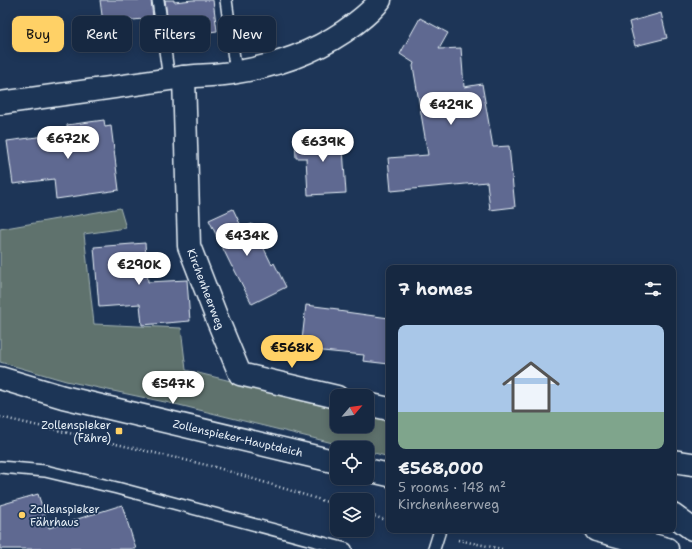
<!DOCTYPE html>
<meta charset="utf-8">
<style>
body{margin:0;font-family:"Shantell Sans",sans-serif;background:#1f3048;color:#f1f3f6;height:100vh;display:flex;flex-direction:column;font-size:15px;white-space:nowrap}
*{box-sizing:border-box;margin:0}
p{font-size:13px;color:#9ea6b1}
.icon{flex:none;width:22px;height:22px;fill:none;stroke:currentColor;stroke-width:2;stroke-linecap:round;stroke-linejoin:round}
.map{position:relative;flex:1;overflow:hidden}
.panel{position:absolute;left:386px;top:265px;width:290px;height:268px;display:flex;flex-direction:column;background:#162841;border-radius:8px;box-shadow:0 2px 10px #0003,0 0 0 1px #35445a}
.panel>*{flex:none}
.guide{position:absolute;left:12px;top:16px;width:314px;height:36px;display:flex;gap:8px}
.needle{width:26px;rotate:61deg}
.buttons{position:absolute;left:330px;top:389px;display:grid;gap:8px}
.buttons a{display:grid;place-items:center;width:44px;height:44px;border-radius:8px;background:#162841;box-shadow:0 2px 10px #0003,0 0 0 1px #35445a;font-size:20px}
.price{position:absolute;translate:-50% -34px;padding:0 9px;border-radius:14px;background:#fff;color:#222;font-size:13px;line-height:26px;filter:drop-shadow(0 1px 2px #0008)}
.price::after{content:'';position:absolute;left:50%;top:24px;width:12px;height:9px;margin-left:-6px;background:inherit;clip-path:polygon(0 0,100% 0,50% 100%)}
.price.active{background:#ffd166;color:#111}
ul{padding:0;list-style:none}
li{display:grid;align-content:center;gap:8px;height:212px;padding:0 12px}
li span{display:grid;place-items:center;height:124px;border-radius:8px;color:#555}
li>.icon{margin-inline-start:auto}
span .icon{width:72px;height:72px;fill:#fffc;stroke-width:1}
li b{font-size:17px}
h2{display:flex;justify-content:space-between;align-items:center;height:48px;padding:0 12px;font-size:17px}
.chip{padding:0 14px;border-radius:8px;background:#162841;box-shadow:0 2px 10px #0003,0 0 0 1px #35445a;font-size:14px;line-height:36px}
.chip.active{background:#ffd166;color:#111}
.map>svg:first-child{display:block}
.green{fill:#5e726d;stroke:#a3b2b2}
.building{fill:#5f6991;stroke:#e8f1f8}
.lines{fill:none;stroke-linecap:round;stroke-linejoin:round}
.lane-casing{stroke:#e8f1f8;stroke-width:14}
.street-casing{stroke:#e8f1f8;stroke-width:25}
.secondary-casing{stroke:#e8f1f8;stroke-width:25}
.path{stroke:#e8f1f8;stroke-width:2.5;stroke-dasharray:1 3;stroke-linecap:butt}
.lane{stroke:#1d3557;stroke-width:11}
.street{stroke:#1d3557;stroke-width:22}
.secondary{stroke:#1d3557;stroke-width:22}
.poi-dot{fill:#ffd166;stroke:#1d3557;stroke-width:1.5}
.labels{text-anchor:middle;stroke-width:3.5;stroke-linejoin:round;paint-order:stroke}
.street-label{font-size:11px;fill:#e8f1f8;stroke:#1d3557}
.poi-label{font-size:11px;fill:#e8f1f8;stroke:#1d3557;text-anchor:end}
</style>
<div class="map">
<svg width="692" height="549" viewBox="0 0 692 549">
<rect width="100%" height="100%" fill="#1d3557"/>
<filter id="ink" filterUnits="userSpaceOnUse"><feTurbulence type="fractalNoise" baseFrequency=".025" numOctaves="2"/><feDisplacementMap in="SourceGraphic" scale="8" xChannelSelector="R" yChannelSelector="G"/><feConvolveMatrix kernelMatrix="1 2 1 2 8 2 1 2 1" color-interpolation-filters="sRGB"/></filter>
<g filter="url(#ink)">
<path class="green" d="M 120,208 L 126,228 L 84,234 L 94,324 L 181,328 L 186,370 L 337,407 L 337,426 L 367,426 L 367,414 L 389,420 L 389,457 L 367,451 L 367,448 L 353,448 L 179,405 L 66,381 L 0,362 L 0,229 Z"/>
<path class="building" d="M 100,0 L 151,0 L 153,18 L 103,23 Z
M 165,0 L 174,0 L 174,2 L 193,0 L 213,0 L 217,31 L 173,37 L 171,16 L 167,16 Z
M 661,13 L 667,38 L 635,46 L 629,22 Z
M 420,18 L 448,33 L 439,49 L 461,48 L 464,87 L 482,84 L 493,147 L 509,146 L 515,207 L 490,210 L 487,182 L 391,191 L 388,158 L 428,155 L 413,66 L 414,63 L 400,54 Z
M 104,120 L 105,127 L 111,126 L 119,190 L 56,199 L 54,179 L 13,184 L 7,141 L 68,133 L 67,125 Z
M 342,134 L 346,193 L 308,195 L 306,158 L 296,158 L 295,137 Z
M 233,209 L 242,228 L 252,224 L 272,265 L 274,263 L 286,287 L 252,304 L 233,267 L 232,267 L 209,220 Z
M 145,243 L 148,282 L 187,280 L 190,321 L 142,325 L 140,304 L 99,307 L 94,247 Z
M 306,305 L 338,309 L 338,311 L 389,318 L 389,364 L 363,361 L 364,355 L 301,349 Z
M 38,494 L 49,528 L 122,505 L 136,549 L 0,549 L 0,505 Z"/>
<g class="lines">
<g class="lane-casing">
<path id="lane" d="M 158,0 L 169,79
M 226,0 L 236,73
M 0,467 L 45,471 L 117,488 L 346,549
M 434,549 L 440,530"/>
</g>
<g class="street-casing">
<path id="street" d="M 184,77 L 189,246 L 218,321 L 240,374 L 337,397
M 367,404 L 389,409
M 673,461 L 692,464
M 673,515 L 692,529"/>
</g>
<g class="secondary-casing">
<path id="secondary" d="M 0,103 C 59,95 118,87 177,78 C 197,75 218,76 237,72 C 281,65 321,50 356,23 C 365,16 374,9 380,0
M 0,378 L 63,397 L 337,462
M 367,470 L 389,475
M 596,530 L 667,549"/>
</g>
<path class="path" d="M 0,417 L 215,467 L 337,505
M 367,514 L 389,521
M 458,540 L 502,549"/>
<use href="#lane" class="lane"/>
<use href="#street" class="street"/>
<use href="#secondary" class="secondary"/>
</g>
</g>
<g class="poi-dot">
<rect x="115" y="427" width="8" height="8" rx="2"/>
<circle cx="22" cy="515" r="4"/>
</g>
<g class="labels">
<g class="street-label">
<text transform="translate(206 289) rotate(69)" y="4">Kirchenheerweg</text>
<text transform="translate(238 438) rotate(13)" y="4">Zollenspieker-Hauptdeich</text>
</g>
<g class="poi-label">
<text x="111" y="429">Zollenspieker<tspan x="111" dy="13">(Fähre)</tspan></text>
<text x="30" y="513" text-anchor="start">Zollenspieker<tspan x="30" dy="13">Fährhaus</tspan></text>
</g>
</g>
</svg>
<div class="buttons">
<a><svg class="needle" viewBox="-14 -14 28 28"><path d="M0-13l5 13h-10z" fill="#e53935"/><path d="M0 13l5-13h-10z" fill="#9ea6b1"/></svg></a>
<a><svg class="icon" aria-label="locate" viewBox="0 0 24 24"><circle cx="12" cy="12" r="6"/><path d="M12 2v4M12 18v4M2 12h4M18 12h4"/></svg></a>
<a><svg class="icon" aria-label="layers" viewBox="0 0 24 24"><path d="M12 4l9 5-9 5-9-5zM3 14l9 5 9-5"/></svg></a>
</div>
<b class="price" style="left:451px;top:126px">€429K</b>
<b class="price" style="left:68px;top:160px">€672K</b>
<b class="price" style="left:323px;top:163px">€639K</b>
<b class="price" style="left:247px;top:257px">€434K</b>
<b class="price" style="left:139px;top:286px">€290K</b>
<b class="price active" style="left:292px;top:369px">€568K</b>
<b class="price" style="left:173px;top:405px">€547K</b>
<div class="guide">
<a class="chip active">Buy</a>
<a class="chip">Rent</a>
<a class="chip">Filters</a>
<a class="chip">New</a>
</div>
<section class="panel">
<h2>7 homes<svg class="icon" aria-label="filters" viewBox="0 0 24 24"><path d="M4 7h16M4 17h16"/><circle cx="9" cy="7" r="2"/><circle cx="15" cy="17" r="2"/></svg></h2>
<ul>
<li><span style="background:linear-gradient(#a9c7e8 70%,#7fa58c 0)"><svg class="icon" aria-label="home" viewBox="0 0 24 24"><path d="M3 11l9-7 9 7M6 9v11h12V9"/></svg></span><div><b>€568,000</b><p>5 rooms · 148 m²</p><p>Kirchenheerweg</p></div></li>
</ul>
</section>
</div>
